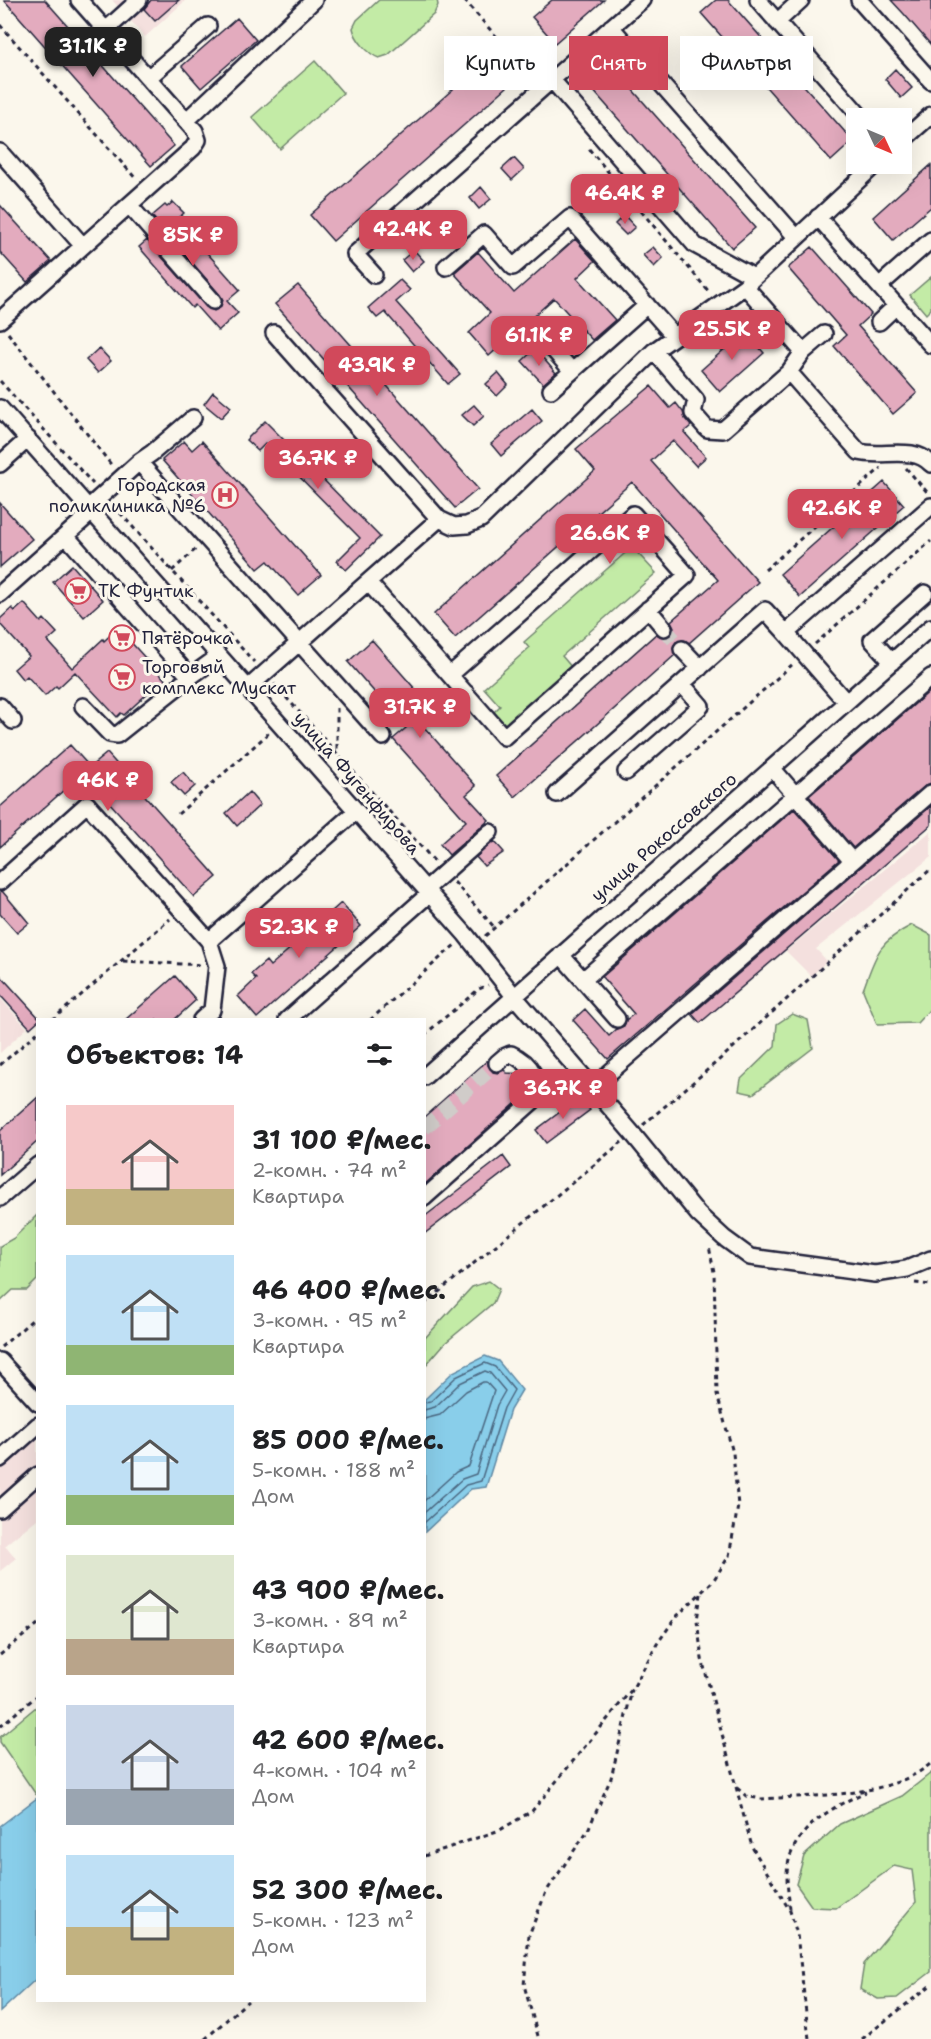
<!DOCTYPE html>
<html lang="ru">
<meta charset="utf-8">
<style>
body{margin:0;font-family:"Shantell Sans",sans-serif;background:#f2f2f2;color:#202124;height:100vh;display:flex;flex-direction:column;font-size:22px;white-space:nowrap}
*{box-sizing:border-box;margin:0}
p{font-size:20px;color:#757577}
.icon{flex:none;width:33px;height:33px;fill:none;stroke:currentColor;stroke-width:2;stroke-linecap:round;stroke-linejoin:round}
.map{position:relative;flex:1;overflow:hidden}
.details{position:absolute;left:36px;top:1018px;width:390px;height:984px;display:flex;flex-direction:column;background:#fff;border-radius:0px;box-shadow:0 6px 24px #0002}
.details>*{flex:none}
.banner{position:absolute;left:444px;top:36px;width:396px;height:54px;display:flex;gap:12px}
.needle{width:39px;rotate:134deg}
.controls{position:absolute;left:846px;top:108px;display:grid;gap:12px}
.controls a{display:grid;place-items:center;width:66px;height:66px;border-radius:0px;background:#fff;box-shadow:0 6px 24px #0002;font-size:30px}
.price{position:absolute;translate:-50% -51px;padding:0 14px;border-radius:12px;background:#d1495b;color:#fff;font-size:20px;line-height:39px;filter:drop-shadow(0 2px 3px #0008)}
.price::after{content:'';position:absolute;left:50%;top:36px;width:18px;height:14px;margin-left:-9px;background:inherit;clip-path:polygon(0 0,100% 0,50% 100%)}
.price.on{background:#222;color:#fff}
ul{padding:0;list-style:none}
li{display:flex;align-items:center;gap:18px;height:150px;padding:0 30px}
li span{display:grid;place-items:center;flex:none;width:168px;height:120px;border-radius:0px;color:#555}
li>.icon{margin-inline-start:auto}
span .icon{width:72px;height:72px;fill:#fffc;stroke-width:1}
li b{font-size:26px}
h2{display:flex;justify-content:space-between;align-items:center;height:72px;padding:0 30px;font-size:26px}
.pill{padding:0 21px;border-radius:0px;background:#fff;box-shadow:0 6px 24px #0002;font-size:21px;line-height:54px}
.pill.on{background:#d1495b;color:#fff}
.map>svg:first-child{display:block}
.built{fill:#f4e0de}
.green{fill:#c3eba6;stroke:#728670;stroke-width:1.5}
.water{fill:#89ceea;stroke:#6089a4;stroke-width:1.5}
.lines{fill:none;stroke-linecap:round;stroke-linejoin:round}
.shore{stroke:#4b6781;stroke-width:1.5}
.building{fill:#e3abbe;stroke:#22223b;stroke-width:1.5}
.minor-tunnel{stroke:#d0ccc9;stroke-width:15;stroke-dasharray:15 8;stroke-linecap:butt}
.minor-casing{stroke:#22223b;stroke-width:20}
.path{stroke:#22223b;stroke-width:3;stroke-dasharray:4.5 4.5;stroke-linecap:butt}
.minor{stroke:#fbf7ec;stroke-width:15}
.labels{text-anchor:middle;stroke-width:6;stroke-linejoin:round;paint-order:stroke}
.poi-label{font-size:18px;fill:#22223b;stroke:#fbf7ec;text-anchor:start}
.street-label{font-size:18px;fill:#22223b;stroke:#fbf7ec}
</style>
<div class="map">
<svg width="931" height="2039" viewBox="0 0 931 2039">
<rect width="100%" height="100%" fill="#fbf7ec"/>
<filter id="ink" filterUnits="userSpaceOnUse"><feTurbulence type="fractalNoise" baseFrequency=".0167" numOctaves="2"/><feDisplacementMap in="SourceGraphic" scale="12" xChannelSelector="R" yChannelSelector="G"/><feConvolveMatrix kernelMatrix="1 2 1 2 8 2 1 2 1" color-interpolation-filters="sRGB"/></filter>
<g filter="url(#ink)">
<path class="built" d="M 112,0 L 186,0 L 145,37 Z
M 931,831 L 931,857 L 816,949 L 827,961 L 811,976 L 786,951 Z
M 0,998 L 27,1028 L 0,1053 Z
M 37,1434 L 37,1519 L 5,1545 L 16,1558 L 0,1571 L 0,1469 Z"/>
<path class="green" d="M 379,0 L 437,0 L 438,5 L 434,14 L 388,55 L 379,58 C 368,54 355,39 353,28 L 357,20 Z
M 315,61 L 343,93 L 280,149 L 252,117 Z
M 931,277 L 931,309 L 926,314 L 910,295 Z
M 632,547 L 656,573 L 562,656 L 573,669 L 507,726 L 494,712 L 500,706 L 484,688 L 529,648 L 524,642 Z
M 912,925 L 931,935 L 931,1008 L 917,1023 L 877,1024 L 863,990 C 876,955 877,943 912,925 Z
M 792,1014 L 808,1020 L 813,1048 L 753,1094 L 739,1091 L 741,1079 L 775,1046 L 777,1024 Z
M 37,1215 L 37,1280 L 27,1290 L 13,1290 L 0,1302 L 0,1246 L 14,1238 Z
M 489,1281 L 499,1289 L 493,1303 L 445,1343 L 425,1366 L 425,1338 L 472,1287 Z
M 37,1706 L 37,1796 L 0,1742 L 0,1737 Z
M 931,1773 L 931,1972 L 897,1998 L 878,1999 L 860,1989 L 864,1964 L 916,1902 L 912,1870 L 894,1866 L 836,1908 L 812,1907 L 796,1884 L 804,1856 L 840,1824 L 902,1796 Z"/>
<path class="water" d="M 485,1356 L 498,1361 L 522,1390 L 510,1410 L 486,1487 L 471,1489 L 425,1532 L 425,1399 L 453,1372 Z
M 37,1798 L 37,1978 L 0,2012 L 0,1826 Z"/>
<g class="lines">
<path class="shore" d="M 424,1402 L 431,1401 L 456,1377 L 485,1363 L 495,1367 L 514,1390 L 504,1408 L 481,1481 L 466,1485 L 424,1523
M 424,1410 L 435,1407 L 460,1383 L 485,1371 L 490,1373 L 505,1391 L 497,1405 L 476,1474 L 462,1479 L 424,1513
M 424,1419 L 440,1415 L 466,1391 L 483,1382 L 486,1382 L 494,1391 L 469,1466 L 456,1472 L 424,1501"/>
</g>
<path class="building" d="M 4,0 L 45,0 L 174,146 L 151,166 Z
M 151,0 L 179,0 L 155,21 L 144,9 Z
M 552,0 L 604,0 L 555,43 L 532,17 Z
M 716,0 L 728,0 L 853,141 L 831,161 L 701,13 Z
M 891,0 L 931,0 L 931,45 L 904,14 Z
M 237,18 L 256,40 L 201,88 L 182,66 Z
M 599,52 L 755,228 L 732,248 L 577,72 Z
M 485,61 L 507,87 L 333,241 L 310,215 Z
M 895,69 L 912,88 L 901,98 L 885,79 Z
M 514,158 L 524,169 L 512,180 L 502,169 Z
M 931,165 L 931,207 L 893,240 L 873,217 Z
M 481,187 L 491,199 L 479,209 L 470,198 Z
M 173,202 L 184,213 L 177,219 L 240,290 L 227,301 L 238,313 L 218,331 L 195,305 L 192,308 L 139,247 L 147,240 L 206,307 L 214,311 L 220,308 L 223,300 L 220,295 L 152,216 L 165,205 L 167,207 Z
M 0,205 L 51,261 L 27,282 L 0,252 Z
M 624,215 L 635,227 L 626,235 L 615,224 Z
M 575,239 L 595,261 L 577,278 L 615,320 L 592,340 L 554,298 L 489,356 L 469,333 L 490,313 L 454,273 L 478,252 L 514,293 Z
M 653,247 L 663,258 L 654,267 L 643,255 Z
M 812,247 L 871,314 L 858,326 L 917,393 L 893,414 L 834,346 L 846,335 L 788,268 Z
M 414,250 L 424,261 L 412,272 L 402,260 Z
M 400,280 L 410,290 L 396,302 L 460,374 L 448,384 L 385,312 L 377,318 L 368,308 Z
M 298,285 L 478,489 L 455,508 L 275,304 Z
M 745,331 L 764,353 L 720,392 L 701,370 Z
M 99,348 L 111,361 L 98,373 L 86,360 Z
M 535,349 L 556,373 L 543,384 L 522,361 Z
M 498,373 L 508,385 L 497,396 L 486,384 Z
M 651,386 L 670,408 L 676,403 L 683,412 L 685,419 L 691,426 L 684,432 L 706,457 L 696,466 L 673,441 L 651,461 L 758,582 L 689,643 L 684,640 L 676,642 L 673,647 L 675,655 L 515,797 L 496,776 L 656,634 L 665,638 L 671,635 L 674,627 L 671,621 L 718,580 L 632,482 L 455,638 L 434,614 L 595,471 L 576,449 Z
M 213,392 L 231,407 L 221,418 L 204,404 Z
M 474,405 L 484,416 L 473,426 L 462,415 Z
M 532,409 L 542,421 L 501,456 L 491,444 Z
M 265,421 L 292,448 L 296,444 L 311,459 L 307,463 L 380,537 L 346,570 L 337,561 L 360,538 L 266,443 L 258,451 L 246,440 Z
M 184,441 L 192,450 L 202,441 L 321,575 L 298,595 L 268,561 L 258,569 L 162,460 Z
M 884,482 L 904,505 L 800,597 L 780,574 Z
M 0,503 L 32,539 L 0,567 Z
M 72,565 L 103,600 L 84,617 L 53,582 Z
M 24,603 L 41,622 L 44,619 L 57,633 L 48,641 L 72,668 L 103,639 L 104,641 L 118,628 L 167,682 L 152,695 L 149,692 L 124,715 L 121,713 L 117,717 L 75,672 L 58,688 L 56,686 L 45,696 L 27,676 L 23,680 L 14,669 L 29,656 L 0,624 L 0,619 L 12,608 L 15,611 Z
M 372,640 L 431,707 L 417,719 L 476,786 L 466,795 L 489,820 L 449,855 L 440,844 L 466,821 L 393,739 L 406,728 L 348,662 Z
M 931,690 L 931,783 L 925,786 L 853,848 L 809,796 Z
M 70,745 L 90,767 L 107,753 L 217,877 L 194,897 L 83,773 L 0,847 L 0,807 Z
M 183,772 L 195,786 L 184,796 L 171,782 Z
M 249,792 L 260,805 L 237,826 L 226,813 Z
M 931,806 L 931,825 L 700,1023 L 692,1014 Z
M 794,809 L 839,860 L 608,1059 L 573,1020 L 585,1009 L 609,1036 L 617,1029 L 624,1026 L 626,1020 L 634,1014 L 602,977 Z
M 494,841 L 504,852 L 484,866 L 476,857 Z
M 2,891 L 29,923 L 17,933 L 0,914 L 0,892 Z
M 341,903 L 361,926 L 257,1018 L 238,996 L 256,979 L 251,974 L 266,961 L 270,966 L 308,933 L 303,927 L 317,914 L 322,920 Z
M 0,975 L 40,1019 L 30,1028 L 0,995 Z
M 175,976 L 196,1000 L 174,1020 L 125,1020 Z
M 488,1060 L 488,1065 L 493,1072 L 498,1073 L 504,1070 L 507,1073 L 522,1074 L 524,1077 L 524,1096 L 424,1185 L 424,1117 Z
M 38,1097 L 38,1141 L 0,1175 L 0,1131 Z
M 580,1097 L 590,1110 L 546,1143 L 536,1130 Z
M 503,1156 L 511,1167 L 424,1234 L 424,1217 Z"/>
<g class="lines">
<path class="minor-tunnel" d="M 664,628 L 682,649
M 424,1128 L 497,1063"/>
<g class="minor-casing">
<path id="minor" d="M 758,0 L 862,118
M 859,0 L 931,81
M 777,22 L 801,0
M 611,27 L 796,237
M 106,30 L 139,0
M 148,78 L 208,26
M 552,80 L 695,245 L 754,277
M 186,121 L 314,0
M 902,141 L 931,115
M 0,152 L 83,246
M 129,205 L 213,301
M 818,217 L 931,345
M 446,267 L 484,234 L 513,267 L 570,218 L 674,336
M 374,275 L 355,254 L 642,0
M 745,286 L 803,352 L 789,372 L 859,452 C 882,458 914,445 931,464
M 879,286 L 931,240
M 0,320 L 193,148 L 198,140 L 195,131 L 79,0
M 879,322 L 896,306
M 537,331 L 572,371
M 274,333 L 439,519 L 454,526 L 467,525 L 481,519 L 654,351 L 745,286 L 876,164
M 654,351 L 696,400 L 693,413 L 707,429 L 723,430 L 789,372
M 803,352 L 824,334
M 551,390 L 647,305
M 0,408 L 466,935 L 514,996 L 632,1133 L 698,1214 L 724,1238 L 750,1257 L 875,1274 L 907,1269 L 931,1259
M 139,462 L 152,453 L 193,418
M 0,464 L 28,439
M 88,508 L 139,462 L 383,737
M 66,536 L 190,677
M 368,582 L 504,737 L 687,575 L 633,514 L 450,675
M 0,594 L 92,512
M 648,609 L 664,628
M 682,649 L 700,668
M 892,662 L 872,640 L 925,593
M 248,688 L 439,519
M 846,702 L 786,633 L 931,506
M 0,706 L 13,721
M 83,706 L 110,734 L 117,735 L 190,677 L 219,656
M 441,715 L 466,693
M 772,768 L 852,861
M 626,772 L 701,706 L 682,684
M 557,794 L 765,610 L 786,633
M 0,882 L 87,804 L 209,941
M 426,889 L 490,832
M 561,955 L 617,1019
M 583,980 L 931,677
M 201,1020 L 212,1010 L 217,966 L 209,941 L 356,811
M 287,1020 L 429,894
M 609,1073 L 931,793
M 424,1077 L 931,627
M 0,1198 L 38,1165
M 424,1198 L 532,1102 C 545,1083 530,1062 511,1054 L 504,1057 L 497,1063
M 0,1361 L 38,1403
M 0,1459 L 38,1425
M 0,1509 L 38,1475"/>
</g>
<path class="path" d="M 464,0 L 533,78
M 0,25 L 137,180
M 589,149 L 710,293
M 8,333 L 113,467
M 0,381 L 93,484
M 906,468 L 928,493
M 114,506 L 254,662
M 765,570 L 881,468
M 172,571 L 197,548
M 815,644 L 931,541
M 274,684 L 435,862
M 337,708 L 337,752
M 178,814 L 269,733
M 454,882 L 495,928
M 485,936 L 793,664
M 123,961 L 203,965
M 52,1020 L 170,919
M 370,1020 L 456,944
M 424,1035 L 479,989 L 488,985
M 0,1065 L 38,1032
M 643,1125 L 726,1054 L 931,869
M 915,1283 L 931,1285
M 424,1304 L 622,1142
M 1,1347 L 38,1315
M 701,1594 L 697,1620 L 702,1659 L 752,1847 L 790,1911 L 797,1934 L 809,2039
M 0,1655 L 38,1624
M 0,1726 L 38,1695
M 737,1788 L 746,1796 L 761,1799 C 812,1795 892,1798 931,1763
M 424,1856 L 500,1830 L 532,1811 L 633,1688 L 657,1644 L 676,1617 L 713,1581 L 729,1556 L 738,1506 L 733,1453 L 717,1394 L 714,1272 L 709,1246
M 790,1909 C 789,1898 787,1887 787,1876 C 787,1832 831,1807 866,1792
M 538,2036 L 524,1985 L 529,1935 L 546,1892 L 588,1830 L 611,1778 L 632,1690
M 205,2039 L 248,2001
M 862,2039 L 931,1985"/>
<use href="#minor" class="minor"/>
</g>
</g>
<defs>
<g id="hospital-ring" transform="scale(1.35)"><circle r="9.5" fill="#fbf7ec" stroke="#d1495b" stroke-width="1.5"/><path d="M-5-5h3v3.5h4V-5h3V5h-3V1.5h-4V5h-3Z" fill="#d1495b"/></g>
<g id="supermarket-ring" transform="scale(1.35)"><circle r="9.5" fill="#fbf7ec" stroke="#d1495b" stroke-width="1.5"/><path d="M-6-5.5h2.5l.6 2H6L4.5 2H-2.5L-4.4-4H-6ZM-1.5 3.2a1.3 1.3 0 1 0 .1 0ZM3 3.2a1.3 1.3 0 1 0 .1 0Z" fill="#d1495b"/></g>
</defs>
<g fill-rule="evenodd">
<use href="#hospital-ring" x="225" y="495"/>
<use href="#supermarket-ring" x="78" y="591"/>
<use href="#supermarket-ring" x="122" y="638"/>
<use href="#supermarket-ring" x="122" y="677"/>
</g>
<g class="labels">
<g class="poi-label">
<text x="206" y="491" text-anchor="end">Городская<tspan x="206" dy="21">поликлиника №6</tspan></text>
<text x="98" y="597">ТК Фунтик</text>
<text x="142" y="644">Пятёрочка</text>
<text x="142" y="673">Торговый<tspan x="142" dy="21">комплекс Мускат</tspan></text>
</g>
<g class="street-label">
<text transform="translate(357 783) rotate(49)" y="6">улица Фугенфирова</text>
<text transform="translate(664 837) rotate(-41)" y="6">улица Рокоссовского</text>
</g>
</g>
</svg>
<div class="controls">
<a><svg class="needle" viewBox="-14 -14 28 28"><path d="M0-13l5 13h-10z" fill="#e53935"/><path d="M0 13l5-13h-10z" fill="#757577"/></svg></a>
</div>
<b class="price on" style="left:93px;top:78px">31.1K ₽</b>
<b class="price" style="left:625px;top:225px">46.4K ₽</b>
<b class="price" style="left:413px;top:261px">42.4K ₽</b>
<b class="price" style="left:193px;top:267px">85K ₽</b>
<b class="price" style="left:732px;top:361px">25.5K ₽</b>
<b class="price" style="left:539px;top:367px">61.1K ₽</b>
<b class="price" style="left:377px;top:397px">43.9K ₽</b>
<b class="price" style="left:318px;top:490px">36.7K ₽</b>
<b class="price" style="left:842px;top:540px">42.6K ₽</b>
<b class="price" style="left:610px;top:565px">26.6K ₽</b>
<b class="price" style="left:420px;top:739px">31.7K ₽</b>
<b class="price" style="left:108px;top:812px">46K ₽</b>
<b class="price" style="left:299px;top:959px">52.3K ₽</b>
<b class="price" style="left:563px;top:1120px">36.7K ₽</b>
<div class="banner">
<a class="pill">Купить</a>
<a class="pill on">Снять</a>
<a class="pill">Фильтры</a>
</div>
<section class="details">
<h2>Объектов: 14<svg class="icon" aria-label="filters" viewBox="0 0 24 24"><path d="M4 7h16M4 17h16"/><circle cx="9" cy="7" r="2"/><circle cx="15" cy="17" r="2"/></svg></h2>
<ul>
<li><span style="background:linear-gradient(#f6c9c9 70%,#c2b280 0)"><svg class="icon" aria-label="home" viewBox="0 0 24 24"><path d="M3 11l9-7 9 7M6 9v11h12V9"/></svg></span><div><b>31 100 ₽/мес.</b><p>2-комн. · 74 m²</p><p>Квартира</p></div></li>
<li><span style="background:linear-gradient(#bfe0f5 75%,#8fb573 0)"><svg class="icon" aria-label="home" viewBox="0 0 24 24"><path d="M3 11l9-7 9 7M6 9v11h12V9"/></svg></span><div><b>46 400 ₽/мес.</b><p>3-комн. · 95 m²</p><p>Квартира</p></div></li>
<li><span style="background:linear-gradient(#bfe0f5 75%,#8fb573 0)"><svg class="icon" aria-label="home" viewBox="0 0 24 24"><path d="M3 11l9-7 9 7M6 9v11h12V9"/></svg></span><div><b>85 000 ₽/мес.</b><p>5-комн. · 188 m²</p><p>Дом</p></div></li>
<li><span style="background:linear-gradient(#dfe7d0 70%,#b9a48a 0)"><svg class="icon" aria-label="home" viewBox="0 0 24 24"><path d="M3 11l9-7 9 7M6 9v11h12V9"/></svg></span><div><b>43 900 ₽/мес.</b><p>3-комн. · 89 m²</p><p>Квартира</p></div></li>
<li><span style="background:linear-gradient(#c9d6e8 70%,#9aa5b1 0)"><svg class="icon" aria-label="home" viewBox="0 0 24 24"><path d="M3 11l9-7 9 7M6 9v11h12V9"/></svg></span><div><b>42 600 ₽/мес.</b><p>4-комн. · 104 m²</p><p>Дом</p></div></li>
<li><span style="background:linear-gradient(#bfe0f5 60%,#c2b280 0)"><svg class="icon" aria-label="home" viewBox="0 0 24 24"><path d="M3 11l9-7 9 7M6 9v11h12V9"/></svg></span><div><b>52 300 ₽/мес.</b><p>5-комн. · 123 m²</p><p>Дом</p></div></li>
</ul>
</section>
</div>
